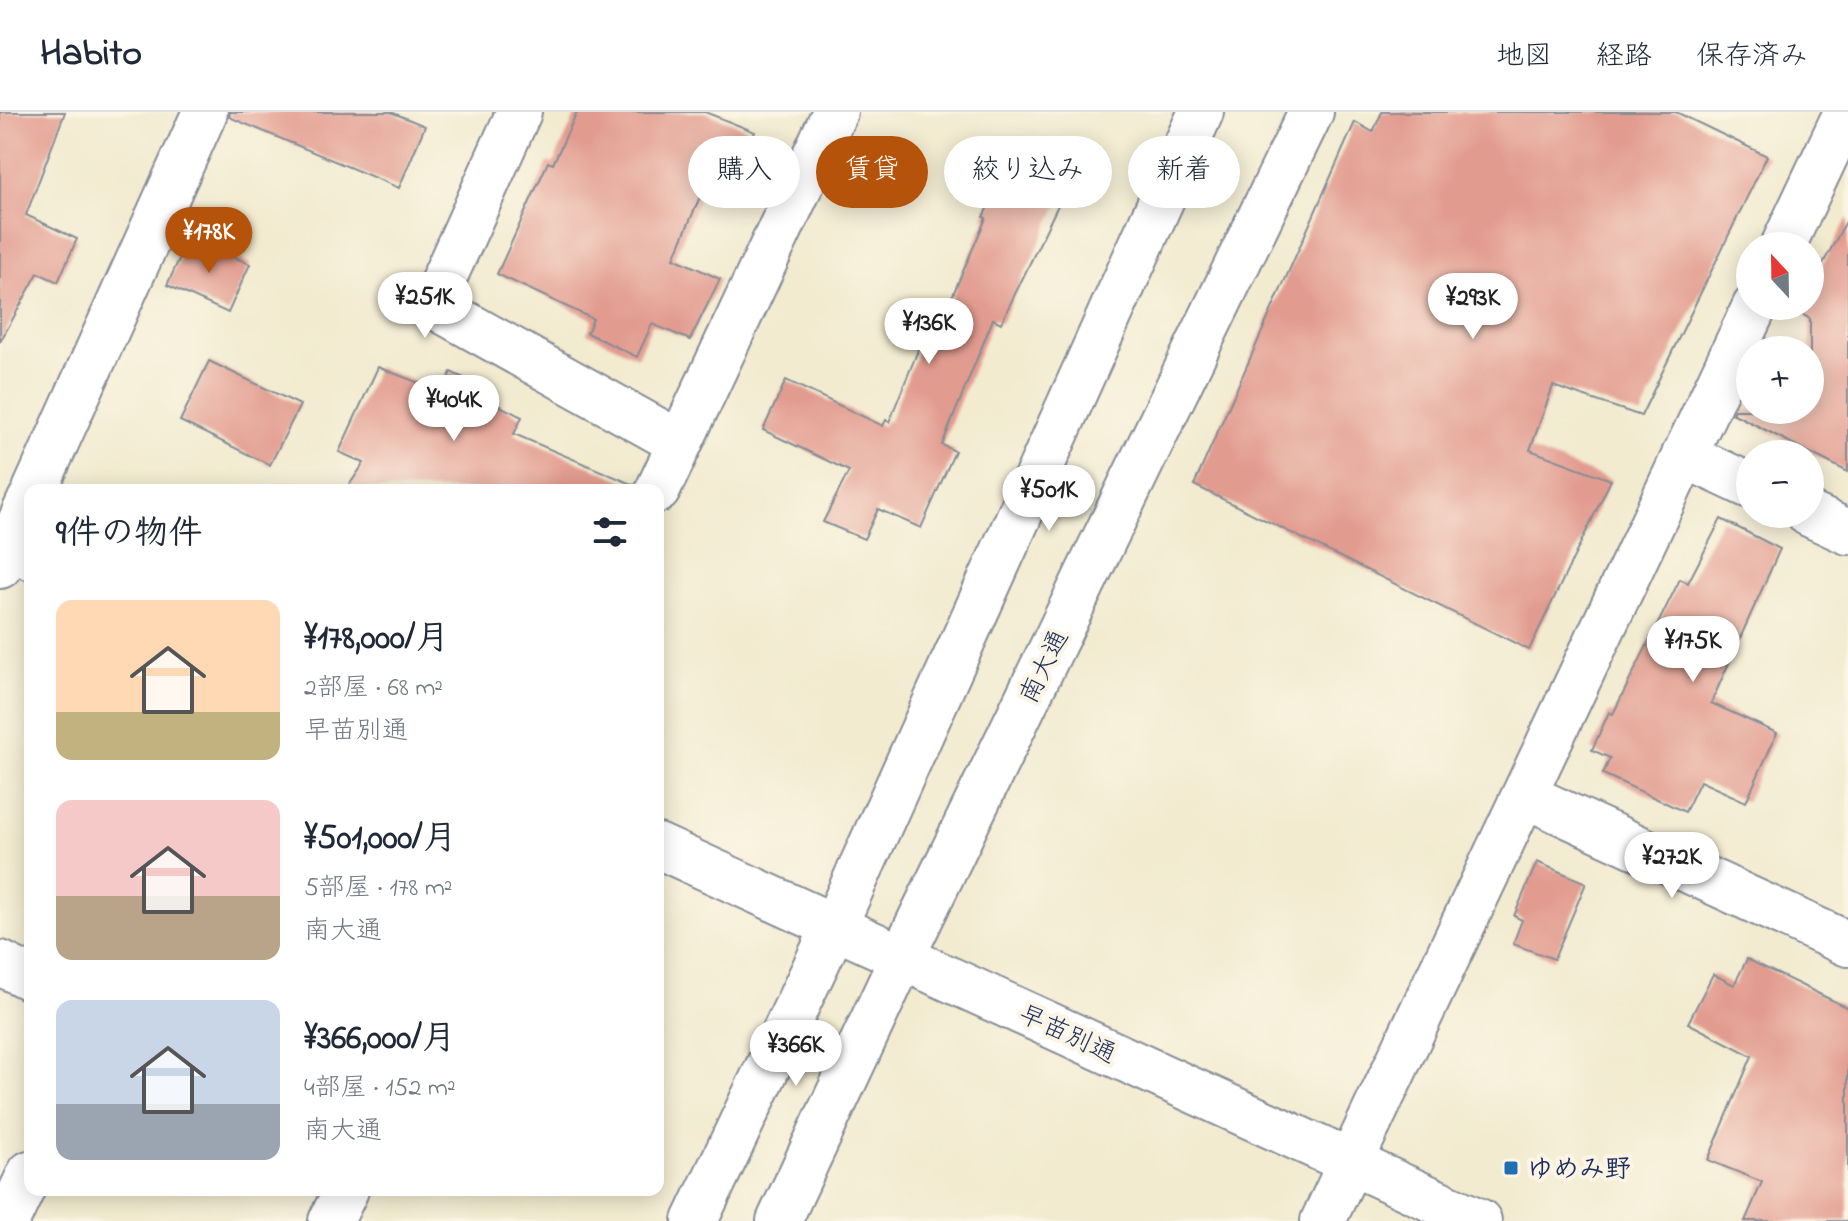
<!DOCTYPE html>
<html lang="ja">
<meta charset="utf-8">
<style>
body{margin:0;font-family:"Indie Flower","Klee One",sans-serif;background:#f2f2f3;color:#1f2937;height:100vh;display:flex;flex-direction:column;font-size:30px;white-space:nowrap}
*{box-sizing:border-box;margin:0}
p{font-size:26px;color:#747a83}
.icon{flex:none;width:44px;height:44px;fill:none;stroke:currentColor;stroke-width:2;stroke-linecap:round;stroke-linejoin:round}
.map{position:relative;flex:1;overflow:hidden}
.details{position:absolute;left:24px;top:372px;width:640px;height:712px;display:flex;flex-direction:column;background:#fff;border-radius:16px;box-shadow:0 4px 20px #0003}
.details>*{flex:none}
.banner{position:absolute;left:688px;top:24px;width:760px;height:72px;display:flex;gap:16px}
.needle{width:52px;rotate:338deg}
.buttons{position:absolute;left:1736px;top:120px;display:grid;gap:16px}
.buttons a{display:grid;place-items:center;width:88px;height:88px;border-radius:50%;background:#fff;box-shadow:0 4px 20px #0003;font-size:40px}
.price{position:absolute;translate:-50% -68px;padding:0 18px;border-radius:28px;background:#fff;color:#222;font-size:26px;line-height:52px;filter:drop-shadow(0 2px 4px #0008)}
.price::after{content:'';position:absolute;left:50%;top:48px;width:24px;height:18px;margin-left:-12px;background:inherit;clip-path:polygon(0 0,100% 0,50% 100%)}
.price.active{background:#b45309;color:#fff}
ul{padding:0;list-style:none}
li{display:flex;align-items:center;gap:24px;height:200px;padding:0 32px}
li span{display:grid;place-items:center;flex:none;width:224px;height:160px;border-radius:16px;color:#555}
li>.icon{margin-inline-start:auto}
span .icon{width:96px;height:96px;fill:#fffc;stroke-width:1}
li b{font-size:34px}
h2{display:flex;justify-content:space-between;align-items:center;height:96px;padding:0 32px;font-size:34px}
.tag{padding:0 28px;border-radius:36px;background:#fff;box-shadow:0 4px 20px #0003;font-size:28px;line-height:72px}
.tag.active{background:#b45309;color:#fff}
header{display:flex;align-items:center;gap:48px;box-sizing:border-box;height:112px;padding:0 40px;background:#fff;border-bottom:2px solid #e0e1e3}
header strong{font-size:38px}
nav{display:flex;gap:44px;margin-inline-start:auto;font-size:28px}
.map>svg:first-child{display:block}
.building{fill:#e29b8f}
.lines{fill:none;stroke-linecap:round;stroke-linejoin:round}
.street-casing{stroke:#868d97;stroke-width:48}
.secondary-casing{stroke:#868d97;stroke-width:48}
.street{stroke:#fff;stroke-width:44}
.secondary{stroke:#fff;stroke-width:44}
.poi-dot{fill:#1f6fb2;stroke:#fcf5e5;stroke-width:3}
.labels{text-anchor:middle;stroke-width:8;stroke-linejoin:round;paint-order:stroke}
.street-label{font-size:26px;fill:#1b2f5e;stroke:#fcf5e5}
.poi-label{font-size:26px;font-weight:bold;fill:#1b2f5e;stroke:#fcf5e5;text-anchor:start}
</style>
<header>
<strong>Habito</strong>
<nav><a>地図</a><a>経路</a><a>保存済み</a></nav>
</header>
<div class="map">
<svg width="1848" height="1109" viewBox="0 0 1848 1109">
<rect width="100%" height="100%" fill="#fcf5e5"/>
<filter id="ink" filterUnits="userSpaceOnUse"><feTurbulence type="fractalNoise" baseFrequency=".0125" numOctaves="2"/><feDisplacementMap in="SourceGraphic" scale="16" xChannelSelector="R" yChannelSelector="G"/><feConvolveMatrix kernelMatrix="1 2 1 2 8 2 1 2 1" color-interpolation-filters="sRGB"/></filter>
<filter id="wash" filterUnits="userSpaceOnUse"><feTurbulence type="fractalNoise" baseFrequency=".006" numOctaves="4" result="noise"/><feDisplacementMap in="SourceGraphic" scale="32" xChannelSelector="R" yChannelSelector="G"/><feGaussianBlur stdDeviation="1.8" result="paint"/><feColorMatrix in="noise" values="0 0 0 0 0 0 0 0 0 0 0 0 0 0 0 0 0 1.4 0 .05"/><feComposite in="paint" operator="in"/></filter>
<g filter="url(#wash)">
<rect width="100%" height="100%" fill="#f2ebd0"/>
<g id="blocks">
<path class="building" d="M 0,0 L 65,0 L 26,103 L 77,127 L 58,170 L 38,161 L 0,230 Z
M 230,0 L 391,0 L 425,14 L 399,76 L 229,5 Z
M 577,0 L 705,0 L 755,20 L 726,88 L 702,80 L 674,146 L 720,167 L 690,228 L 652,212 L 637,245 L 587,221 L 593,207 L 497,162 L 548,50 L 553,52 Z
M 1382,0 L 1676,0 L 1767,44 L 1641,304 L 1553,274 L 1530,338 L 1611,368 L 1529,538 L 1194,373 L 1355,10 L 1373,20 Z
M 1019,31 L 1075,58 L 1001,211 L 993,207 L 942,333 L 955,339 L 921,416 L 878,397 L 864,427 L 823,410 L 849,359 L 763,318 L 786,268 L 883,314 L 886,308 L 889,310 L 929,211 L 939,215 L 986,106 L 983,105 Z
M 1848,106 L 1848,360 L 1732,301 L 1734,298 L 1810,298 L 1810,207 L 1797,199 L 1799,194 L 1810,194 L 1810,175 Z
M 189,126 L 250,152 L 228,201 L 167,173 Z
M 209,249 L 300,293 L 270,353 L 180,309 Z
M 378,255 L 442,280 L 451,260 L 496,281 L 492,290 L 522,305 L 514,322 L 634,373 L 633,378 L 346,378 L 364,351 L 339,340 Z
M 1721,407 L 1780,437 L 1711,591 L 1777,621 L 1746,690 L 1700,669 L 1685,700 L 1603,662 L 1610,646 L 1592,638 L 1609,600 L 1613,602 L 1680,467 L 1688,471 Z
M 1537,750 L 1586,771 L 1554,847 L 1513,832 L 1522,808 L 1514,804 Z
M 1747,847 L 1848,896 L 1848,1109 L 1745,1109 L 1762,1070 L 1708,1048 L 1752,944 L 1688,911 L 1713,862 L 1734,873 Z"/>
</g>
</g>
<g filter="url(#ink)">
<use href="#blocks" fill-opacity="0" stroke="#868d97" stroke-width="2"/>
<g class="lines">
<g class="street-casing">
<path id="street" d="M 519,0 L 432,193 L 680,331
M 1783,134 L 1844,5
M 1684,343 L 1750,374
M 35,378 L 205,0
M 658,378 L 835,0
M 1809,402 L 1848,420
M 0,454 L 30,388
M 1524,683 L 1848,832
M 0,851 L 30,866
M 7,1109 L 30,1061
M 331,1109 L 346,1078
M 1323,1109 L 1755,194"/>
</g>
<g class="secondary-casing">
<path id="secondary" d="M 0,431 L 30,445
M 658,734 L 1479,1109
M 695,1109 L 835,813 L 1201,0
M 779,1109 L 906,837 L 1311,0"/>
</g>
<use href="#street" class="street"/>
<use href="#secondary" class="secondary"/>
</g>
</g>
<rect class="poi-dot" x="1503" y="1048" width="16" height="16" rx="4"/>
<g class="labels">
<g class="street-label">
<text transform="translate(1043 554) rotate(-64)" y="9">南大通</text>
<text transform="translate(1068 921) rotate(25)" y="9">早苗別通</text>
</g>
<g class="poi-label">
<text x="1527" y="1065">ゆめみ野</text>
</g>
</g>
</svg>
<div class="buttons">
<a><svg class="needle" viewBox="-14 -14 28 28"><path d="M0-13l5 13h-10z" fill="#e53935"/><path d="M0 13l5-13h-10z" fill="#747a83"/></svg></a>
<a>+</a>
<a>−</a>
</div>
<b class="price active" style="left:209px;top:163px">¥178K</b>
<b class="price" style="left:425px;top:228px">¥251K</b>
<b class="price" style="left:1473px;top:229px">¥293K</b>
<b class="price" style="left:929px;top:254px">¥136K</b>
<b class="price" style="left:454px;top:331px">¥404K</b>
<b class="price" style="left:1049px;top:421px">¥501K</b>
<b class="price" style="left:1693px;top:572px">¥175K</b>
<b class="price" style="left:1672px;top:788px">¥272K</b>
<b class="price" style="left:796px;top:976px">¥366K</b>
<div class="banner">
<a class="tag">購入</a>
<a class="tag active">賃貸</a>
<a class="tag">絞り込み</a>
<a class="tag">新着</a>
</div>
<section class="details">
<h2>9件の物件<svg class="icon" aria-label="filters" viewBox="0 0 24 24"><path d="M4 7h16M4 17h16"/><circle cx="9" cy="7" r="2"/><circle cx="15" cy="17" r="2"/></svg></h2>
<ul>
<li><span style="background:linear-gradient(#ffd9b3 70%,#c2b280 0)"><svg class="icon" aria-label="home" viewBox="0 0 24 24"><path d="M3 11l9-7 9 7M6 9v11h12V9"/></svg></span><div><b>¥178,000/月</b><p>2部屋 · 68 m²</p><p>早苗別通</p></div></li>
<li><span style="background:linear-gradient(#f6c9c9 60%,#b9a48a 0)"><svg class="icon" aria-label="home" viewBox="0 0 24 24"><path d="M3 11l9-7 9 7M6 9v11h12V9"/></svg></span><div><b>¥501,000/月</b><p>5部屋 · 178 m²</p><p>南大通</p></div></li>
<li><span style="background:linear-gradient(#c9d6e8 65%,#9aa5b1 0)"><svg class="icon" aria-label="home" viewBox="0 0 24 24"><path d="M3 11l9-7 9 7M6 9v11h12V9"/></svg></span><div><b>¥366,000/月</b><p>4部屋 · 152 m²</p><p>南大通</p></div></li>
</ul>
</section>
</div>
